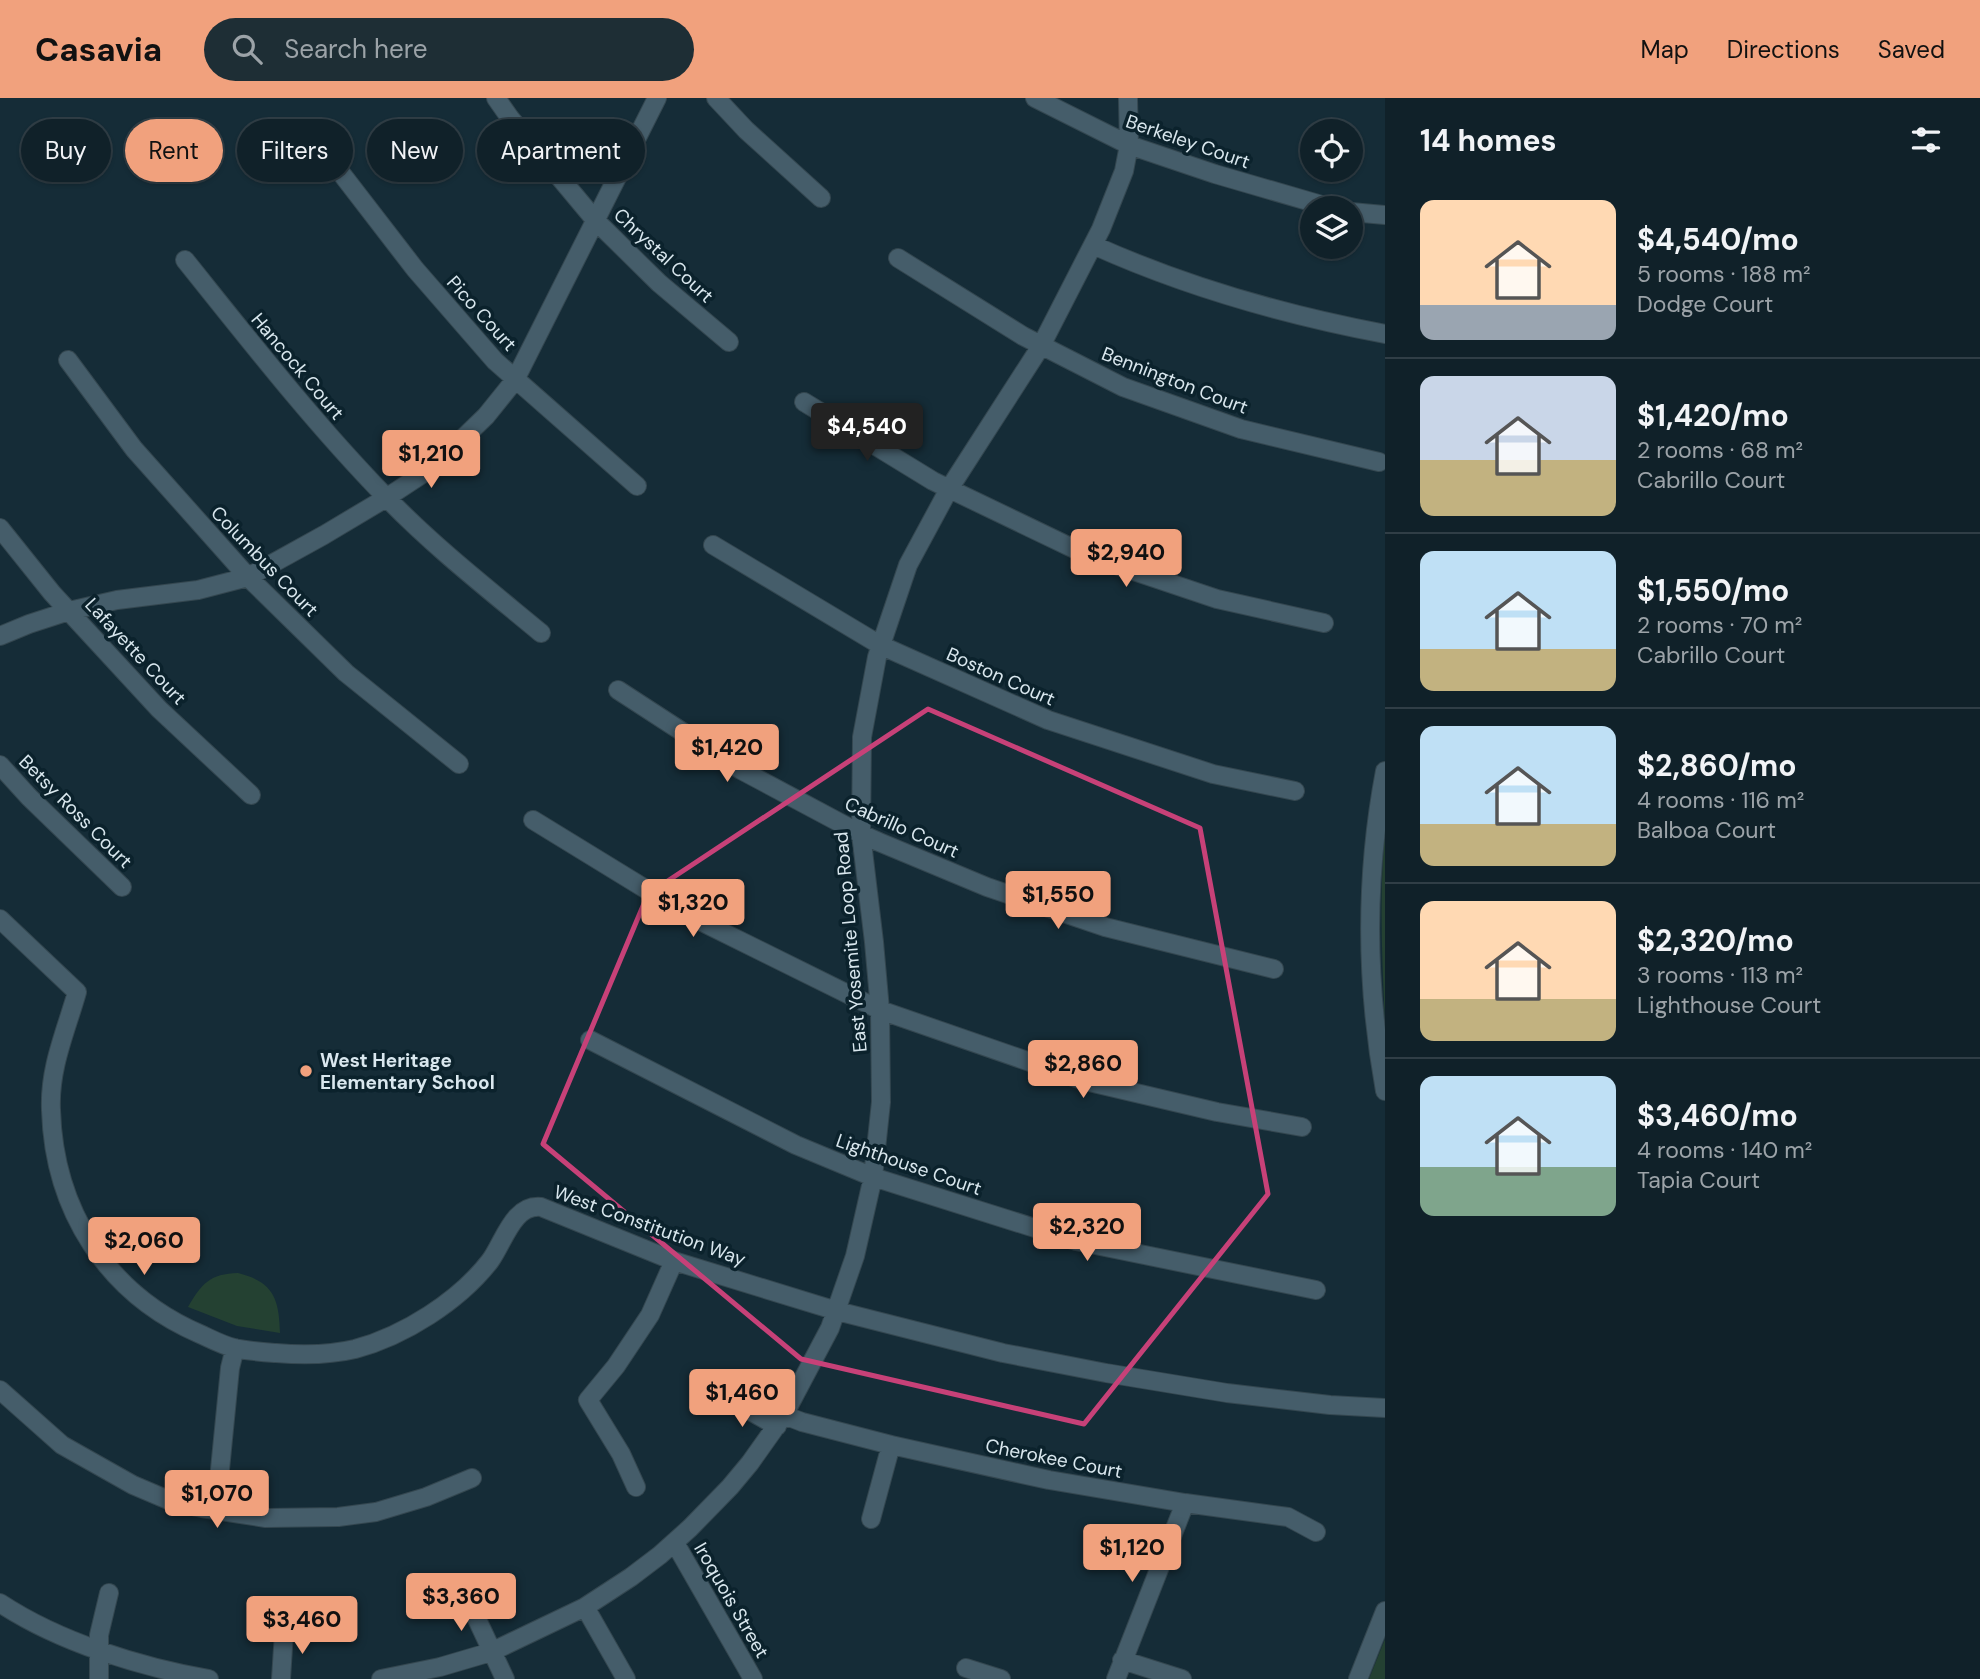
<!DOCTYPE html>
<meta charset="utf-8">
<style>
body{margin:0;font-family:"DM Sans",sans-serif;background:#1e2e35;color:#f1f3f6;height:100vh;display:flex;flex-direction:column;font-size:26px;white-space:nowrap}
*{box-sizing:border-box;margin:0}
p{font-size:23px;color:#9ca3a8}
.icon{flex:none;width:38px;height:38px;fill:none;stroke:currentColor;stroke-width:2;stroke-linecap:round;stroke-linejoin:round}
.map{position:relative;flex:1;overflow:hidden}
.side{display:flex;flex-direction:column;background:#102129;width:595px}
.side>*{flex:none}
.hud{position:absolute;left:21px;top:21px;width:665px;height:63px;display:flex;gap:14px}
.controls{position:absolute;left:1300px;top:21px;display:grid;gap:14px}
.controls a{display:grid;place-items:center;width:63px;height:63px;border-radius:50%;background:#102129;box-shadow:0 2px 5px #0004,0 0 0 2px #303e46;font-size:35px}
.price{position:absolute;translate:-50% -60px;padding:0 16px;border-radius:7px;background:#f1a17d;color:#111;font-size:23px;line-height:46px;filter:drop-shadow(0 2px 4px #0008)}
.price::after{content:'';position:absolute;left:50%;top:42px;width:21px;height:16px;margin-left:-10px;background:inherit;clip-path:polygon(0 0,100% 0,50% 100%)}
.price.on{background:#222;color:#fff}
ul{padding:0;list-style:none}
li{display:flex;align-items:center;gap:21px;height:175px;padding:0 35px}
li+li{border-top:2px solid #303e46}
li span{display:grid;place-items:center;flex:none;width:196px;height:140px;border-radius:14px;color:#555}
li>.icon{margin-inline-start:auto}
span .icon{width:84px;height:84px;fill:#fffc;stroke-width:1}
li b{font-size:30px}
h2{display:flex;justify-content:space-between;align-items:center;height:84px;padding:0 35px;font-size:30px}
.pill{padding:0 24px;border-radius:32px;background:#102129;box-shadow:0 2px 5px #0004,0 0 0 2px #303e46;font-size:24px;line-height:63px}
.pill.on{background:#f1a17d;color:#111}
header{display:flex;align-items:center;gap:42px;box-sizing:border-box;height:98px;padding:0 35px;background:#f1a17d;color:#111}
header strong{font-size:33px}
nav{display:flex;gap:38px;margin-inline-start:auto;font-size:24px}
.search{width:490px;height:63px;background:#1e2e35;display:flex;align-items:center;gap:18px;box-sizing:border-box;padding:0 24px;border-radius:38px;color:#9ca3a8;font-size:26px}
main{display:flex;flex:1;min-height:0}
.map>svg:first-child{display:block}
.green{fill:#244132}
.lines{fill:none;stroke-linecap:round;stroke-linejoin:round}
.minor-casing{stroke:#344750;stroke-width:20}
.minor{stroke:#455d6a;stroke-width:18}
.marked{fill:none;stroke:#c74178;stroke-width:5;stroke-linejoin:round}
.poi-dot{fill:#f1a17d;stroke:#0b222c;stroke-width:2.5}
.labels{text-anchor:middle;stroke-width:7;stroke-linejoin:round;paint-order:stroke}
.street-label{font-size:19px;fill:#d9e7ee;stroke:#0b222c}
.poi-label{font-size:19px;font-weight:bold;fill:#d9e7ee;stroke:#0b222c;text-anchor:start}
</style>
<header>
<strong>Casavia</strong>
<div class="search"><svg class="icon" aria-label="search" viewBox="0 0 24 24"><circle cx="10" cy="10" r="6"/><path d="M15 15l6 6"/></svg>Search here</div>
<nav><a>Map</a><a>Directions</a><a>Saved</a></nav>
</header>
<main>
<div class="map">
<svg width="1385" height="1581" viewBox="0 0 1385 1581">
<rect width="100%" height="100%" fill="#152c37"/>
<path class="green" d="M 1385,734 L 1385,924 C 1382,861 1379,797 1385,734 Z
M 238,1175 C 274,1184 279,1201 280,1235 L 237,1228 L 188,1209 C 202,1185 210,1176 238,1175 Z
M 1385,1541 L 1385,1581 L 1369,1581 Z"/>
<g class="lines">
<g class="minor-casing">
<path id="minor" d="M 496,0 L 510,20 L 596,123 L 659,185 L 729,244
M 716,0 L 746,32 L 821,100
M 1035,0 L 1129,47 L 1215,76 L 1332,110
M 321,49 L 415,171 L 495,263 L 637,388
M 1351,114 L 1385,117
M 1093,147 C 1186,189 1285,217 1385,236
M 898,160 L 1023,238 L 1123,289 L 1241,331 L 1379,364
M 185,162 C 250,243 313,324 385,398 C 433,448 488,491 541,535
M 68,262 L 134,351 L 248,479 L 346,575 L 459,666
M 804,304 L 933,383 L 1089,458 L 1217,501 L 1324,525
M 0,430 L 52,495 L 159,611 L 251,697
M 713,447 L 880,547 L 1048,622 L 1213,676 L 1295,693
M 0,538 L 29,526 L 69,513 L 117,502 L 198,492 L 248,479 L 324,437 L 386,400 L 424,375 L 454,349 L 486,318 L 515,282 L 657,0
M 618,592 L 741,672 L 861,736 L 879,744 L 987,789 L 1105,829 L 1274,871
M 0,667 L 29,699 L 122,789
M 1385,673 C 1365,778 1366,888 1385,993
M 533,722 L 688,817 L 880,912 L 1085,983 L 1217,1014 L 1302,1029
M 0,821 L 77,894 C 66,933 49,970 51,1012 C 54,1112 107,1196 200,1236 C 211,1241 222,1247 234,1250 C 247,1253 262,1254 276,1255 C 301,1257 330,1257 355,1251 C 404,1238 459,1203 490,1163 C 504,1144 513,1106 541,1109 L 674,1163 L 837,1213 L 1003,1255 L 1106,1275 L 1227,1295 L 1330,1307 L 1385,1310
M 590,942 L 796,1047 L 873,1079 L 1076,1143 L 1316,1192
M 0,1292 L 62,1347 L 133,1387 L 173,1404 L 202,1410 L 266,1420 L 338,1419 L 376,1414 L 426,1399 L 472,1380
M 727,1300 L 777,1328
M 784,1317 L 802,1324 L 891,1347 L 1049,1382 L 1185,1405 L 1288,1419 L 1316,1434
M 636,1389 L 621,1356 L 588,1302 L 616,1268 L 650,1217 L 674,1163
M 216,1412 L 230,1270 L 235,1250
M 871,1421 L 891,1347
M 675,1445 L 753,1581
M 467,1500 L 505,1581
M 0,1505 C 59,1544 140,1569 209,1581
M 585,1509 L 626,1581
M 1122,1562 L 1182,1581
M 966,1570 L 1001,1581
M 99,1581 L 99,1537 L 109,1495
M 281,1581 L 284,1534
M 381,1581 L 440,1569 L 491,1554 L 585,1509 L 631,1479 L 660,1457 L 690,1430 L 730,1389 L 750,1365 L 784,1317 L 830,1230 L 855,1158 L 873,1079 L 881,1004 L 880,912 L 874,844 L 861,736 L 862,639 L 877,559 L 908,467 L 949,391 L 1041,248 L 1101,131 L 1124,73 L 1129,47 L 1128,0
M 1116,1581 L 1185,1405
M 1358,1581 L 1385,1513"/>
</g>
<use href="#minor" class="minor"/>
</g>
<path class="marked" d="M 928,611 L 1200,730 L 1268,1096 L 1084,1326 L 801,1261 L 543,1046 L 648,796 Z"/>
<circle class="poi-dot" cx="306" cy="973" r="7"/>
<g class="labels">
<g class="street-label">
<text transform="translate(1188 43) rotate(19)" y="7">Berkeley Court</text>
<text transform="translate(664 157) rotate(43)" y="7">Chrystal Court</text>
<text transform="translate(482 215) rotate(48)" y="7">Pico Court</text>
<text transform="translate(298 268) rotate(50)" y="7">Hancock Court</text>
<text transform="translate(1175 282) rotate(21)" y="7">Bennington Court</text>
<text transform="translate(265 463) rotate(46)" y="7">Columbus Court</text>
<text transform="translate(136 553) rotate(47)" y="7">Lafayette Court</text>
<text transform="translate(1001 578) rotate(24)" y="7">Boston Court</text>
<text transform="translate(76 713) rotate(45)" y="7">Betsy Ross Court</text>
<text transform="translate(902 729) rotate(24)" y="7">Cabrillo Court</text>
<text transform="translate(850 844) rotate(-95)" y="7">East Yosemite Loop Road</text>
<text transform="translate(909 1066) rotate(19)" y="7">Lighthouse Court</text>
<text transform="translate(650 1127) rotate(20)" y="7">West Constitution Way</text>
<text transform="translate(1054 1360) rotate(11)" y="7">Cherokee Court</text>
<text transform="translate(732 1502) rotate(60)" y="7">Iroquois Street</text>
</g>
<g class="poi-label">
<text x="320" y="969">West Heritage<tspan x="320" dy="22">Elementary School</tspan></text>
</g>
</g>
</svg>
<div class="controls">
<a><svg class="icon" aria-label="locate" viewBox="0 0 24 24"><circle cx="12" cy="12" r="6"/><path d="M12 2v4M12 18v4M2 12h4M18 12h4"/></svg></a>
<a><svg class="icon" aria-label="layers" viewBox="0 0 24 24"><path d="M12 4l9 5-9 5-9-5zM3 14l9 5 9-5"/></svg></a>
</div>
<b class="price on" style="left:867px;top:365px">$4,540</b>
<b class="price" style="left:431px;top:392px">$1,210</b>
<b class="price" style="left:1126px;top:491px">$2,940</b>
<b class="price" style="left:727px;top:686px">$1,420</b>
<b class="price" style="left:1058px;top:833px">$1,550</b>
<b class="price" style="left:693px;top:841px">$1,320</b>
<b class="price" style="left:1083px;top:1002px">$2,860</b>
<b class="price" style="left:1087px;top:1165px">$2,320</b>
<b class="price" style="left:144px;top:1179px">$2,060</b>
<b class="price" style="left:742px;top:1331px">$1,460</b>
<b class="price" style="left:217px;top:1432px">$1,070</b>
<b class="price" style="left:1132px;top:1486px">$1,120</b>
<b class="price" style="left:461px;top:1535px">$3,360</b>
<b class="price" style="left:302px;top:1558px">$3,460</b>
<div class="hud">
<a class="pill">Buy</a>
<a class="pill on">Rent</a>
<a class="pill">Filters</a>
<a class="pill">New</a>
<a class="pill">Apartment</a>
</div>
</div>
<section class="side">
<h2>14 homes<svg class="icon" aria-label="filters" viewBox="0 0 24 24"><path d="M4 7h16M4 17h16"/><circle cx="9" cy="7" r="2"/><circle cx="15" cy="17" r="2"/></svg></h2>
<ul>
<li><span style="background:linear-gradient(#ffd9b3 75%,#9aa5b1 0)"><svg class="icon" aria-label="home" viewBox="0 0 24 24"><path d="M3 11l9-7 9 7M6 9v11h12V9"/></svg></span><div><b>$4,540/mo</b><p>5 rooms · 188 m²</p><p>Dodge Court</p></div></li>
<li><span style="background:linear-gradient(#c9d6e8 60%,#c2b280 0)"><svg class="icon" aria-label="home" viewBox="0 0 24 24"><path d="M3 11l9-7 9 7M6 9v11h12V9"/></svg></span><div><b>$1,420/mo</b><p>2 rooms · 68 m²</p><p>Cabrillo Court</p></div></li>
<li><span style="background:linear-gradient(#bfe0f5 70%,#c2b280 0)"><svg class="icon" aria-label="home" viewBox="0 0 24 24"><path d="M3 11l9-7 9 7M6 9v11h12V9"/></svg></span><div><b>$1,550/mo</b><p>2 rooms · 70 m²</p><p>Cabrillo Court</p></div></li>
<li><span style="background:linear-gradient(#bfe0f5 70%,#c2b280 0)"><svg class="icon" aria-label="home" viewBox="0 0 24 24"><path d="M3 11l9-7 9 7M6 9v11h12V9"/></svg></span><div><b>$2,860/mo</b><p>4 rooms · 116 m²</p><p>Balboa Court</p></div></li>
<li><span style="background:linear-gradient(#ffd9b3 70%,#c2b280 0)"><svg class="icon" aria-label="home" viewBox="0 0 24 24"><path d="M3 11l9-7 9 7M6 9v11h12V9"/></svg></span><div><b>$2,320/mo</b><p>3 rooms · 113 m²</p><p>Lighthouse Court</p></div></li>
<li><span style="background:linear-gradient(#bfe0f5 65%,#7fa58c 0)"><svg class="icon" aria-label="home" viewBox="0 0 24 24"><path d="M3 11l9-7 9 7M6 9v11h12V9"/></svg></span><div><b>$3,460/mo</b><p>4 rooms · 140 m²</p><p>Tapia Court</p></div></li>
</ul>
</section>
</main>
